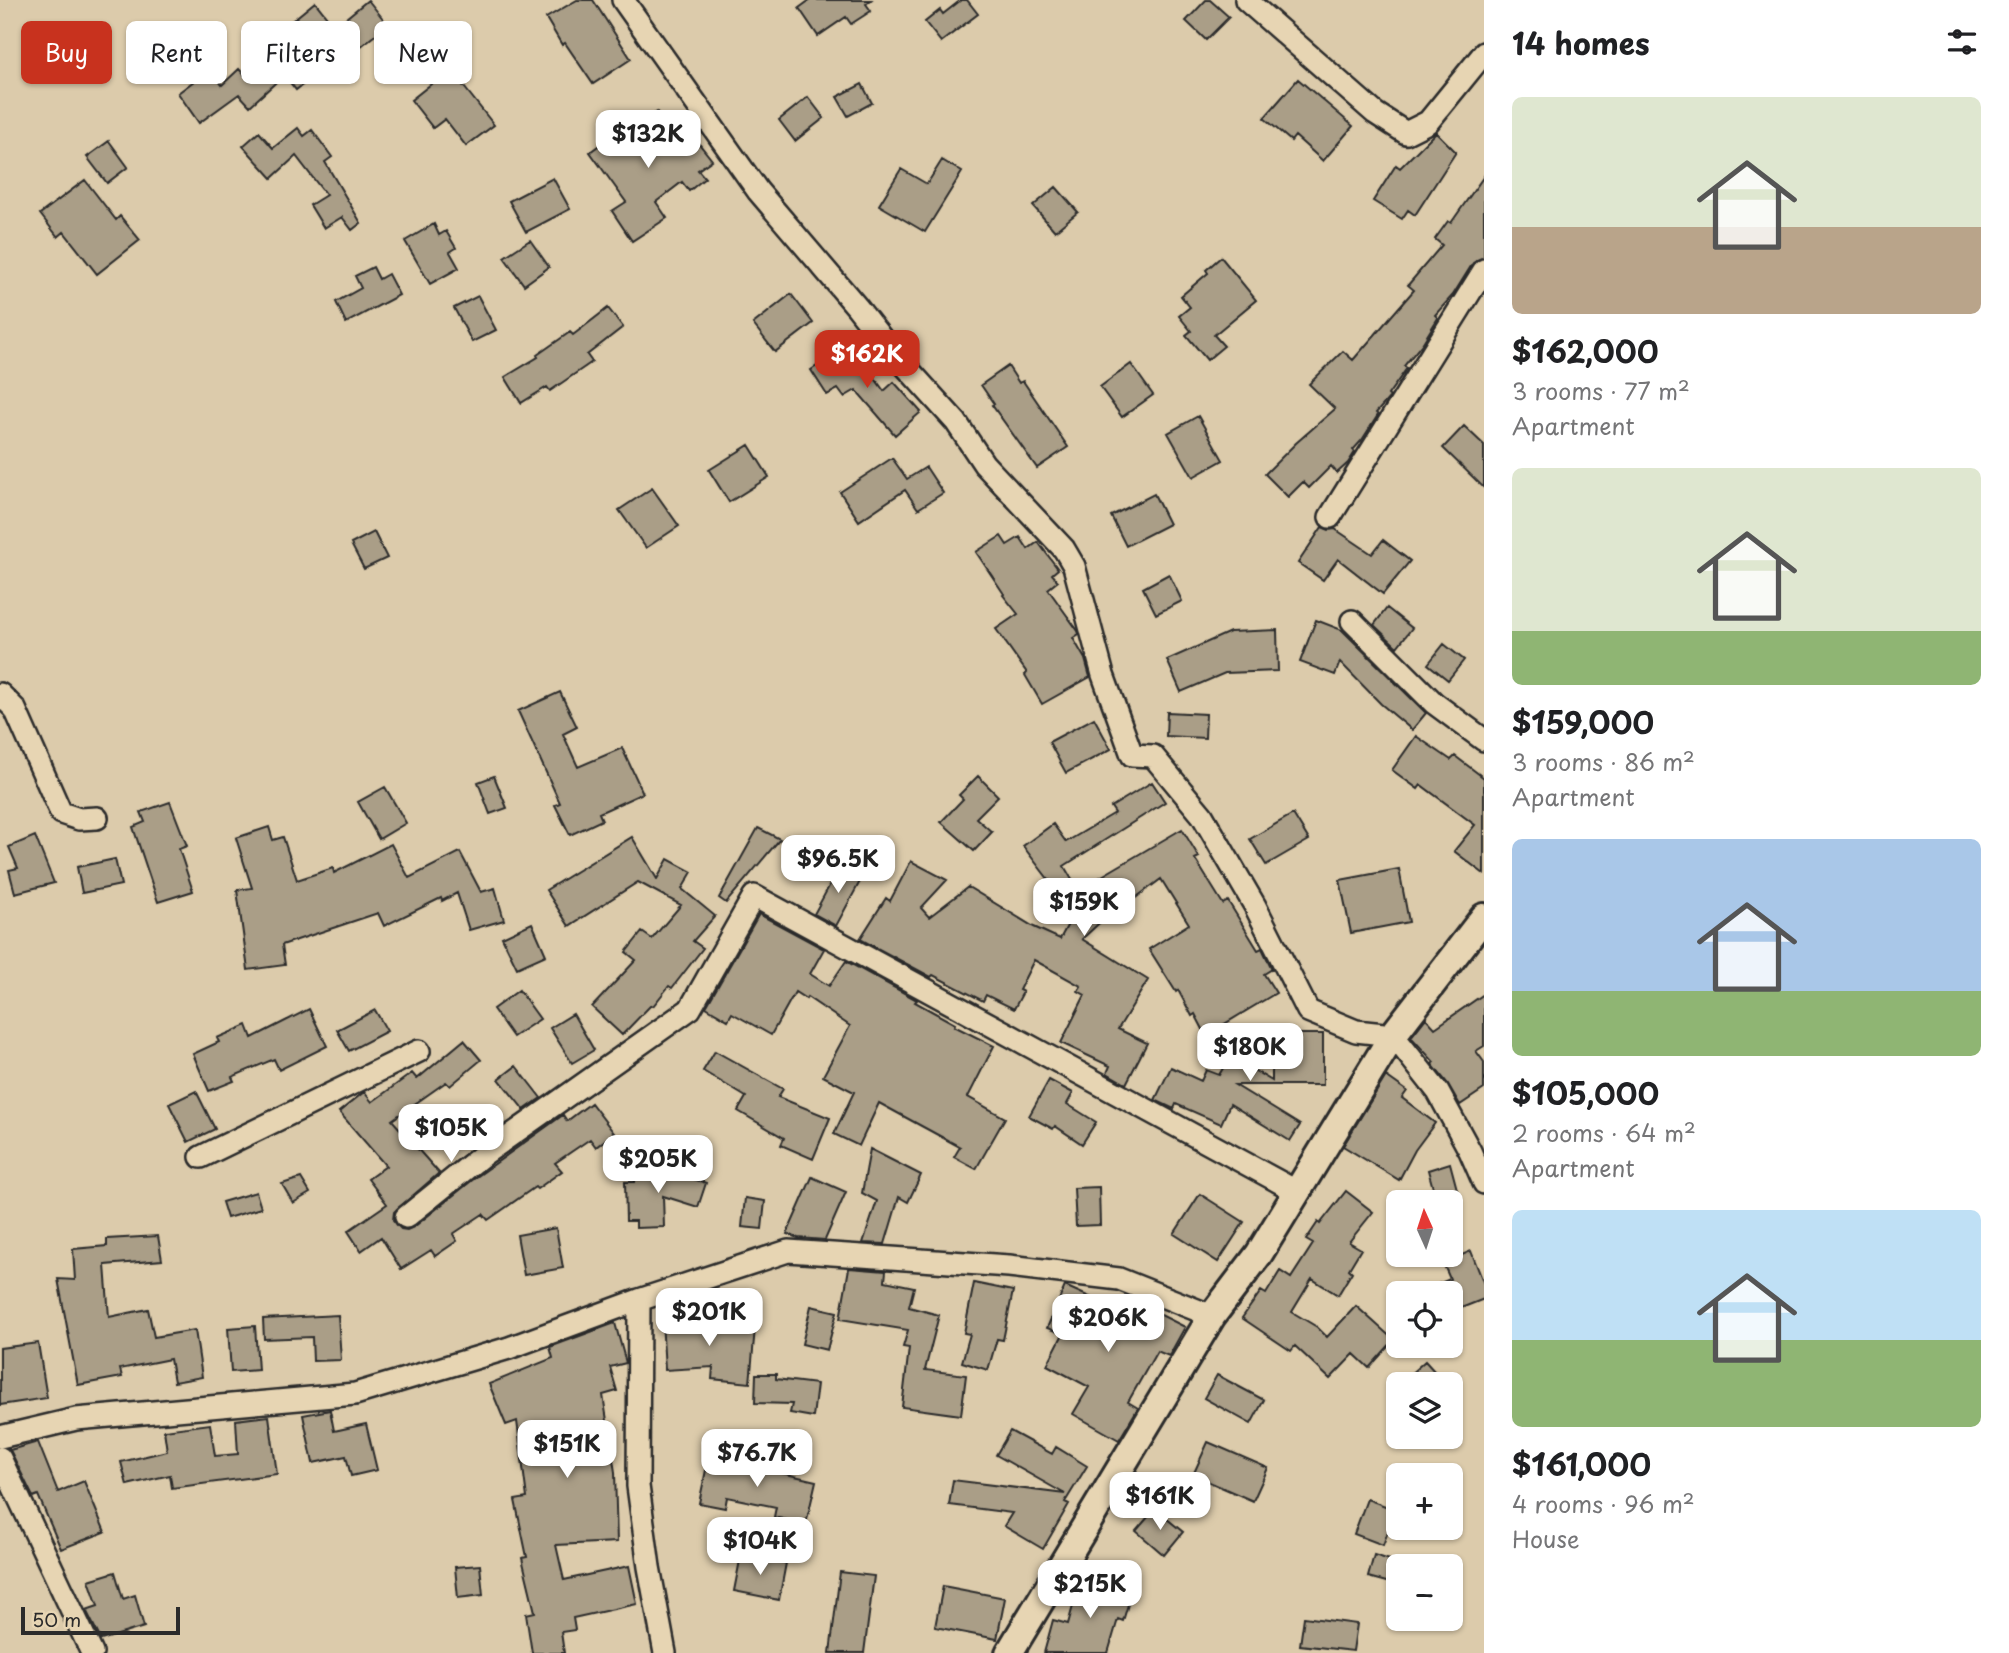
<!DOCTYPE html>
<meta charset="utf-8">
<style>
body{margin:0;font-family:"Playpen Sans",sans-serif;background:#f2f2f2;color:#202124;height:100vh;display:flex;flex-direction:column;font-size:26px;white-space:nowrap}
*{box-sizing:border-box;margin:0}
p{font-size:23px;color:#757577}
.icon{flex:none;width:38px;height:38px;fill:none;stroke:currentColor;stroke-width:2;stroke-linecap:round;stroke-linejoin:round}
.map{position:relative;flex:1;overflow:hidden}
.details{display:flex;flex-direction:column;background:#fff;width:525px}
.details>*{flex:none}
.guide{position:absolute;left:21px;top:21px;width:665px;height:63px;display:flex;gap:14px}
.needle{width:46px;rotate:357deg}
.controls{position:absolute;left:1386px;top:1190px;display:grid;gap:14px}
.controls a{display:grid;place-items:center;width:77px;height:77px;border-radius:10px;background:#fff;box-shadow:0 2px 5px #0004;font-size:35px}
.scale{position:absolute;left:21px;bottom:18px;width:159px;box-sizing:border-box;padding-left:7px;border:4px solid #2b2b2b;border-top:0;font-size:19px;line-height:24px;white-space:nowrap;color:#2b2b2b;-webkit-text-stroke:5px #e7d5b3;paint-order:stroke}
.price{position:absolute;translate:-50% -60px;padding:0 16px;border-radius:14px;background:#fff;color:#222;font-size:23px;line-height:46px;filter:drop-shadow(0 2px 4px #0008)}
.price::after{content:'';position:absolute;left:50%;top:42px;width:21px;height:16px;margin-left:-10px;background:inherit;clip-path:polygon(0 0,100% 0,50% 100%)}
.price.active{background:#c8321e;color:#fff}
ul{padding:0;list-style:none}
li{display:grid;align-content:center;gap:14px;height:371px;padding:0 28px}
li span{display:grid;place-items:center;height:217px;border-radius:10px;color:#555}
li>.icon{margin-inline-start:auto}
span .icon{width:126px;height:126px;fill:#fffc;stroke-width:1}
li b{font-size:30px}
h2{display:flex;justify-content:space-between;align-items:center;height:84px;padding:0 28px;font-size:30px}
.chip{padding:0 24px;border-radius:10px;background:#fff;box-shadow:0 2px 5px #0004;font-size:24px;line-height:63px}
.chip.active{background:#c8321e;color:#fff}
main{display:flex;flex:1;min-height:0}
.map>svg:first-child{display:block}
.building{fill:#aa9e87;stroke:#2b2b2b;stroke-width:2}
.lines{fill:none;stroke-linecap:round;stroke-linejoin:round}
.minor-casing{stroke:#2b2b2b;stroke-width:26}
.tertiary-casing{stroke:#2b2b2b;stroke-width:32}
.minor{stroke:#e7d5b3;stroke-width:21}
.tertiary{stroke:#e7d5b3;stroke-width:26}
</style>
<main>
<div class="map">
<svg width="1484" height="1653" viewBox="0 0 1484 1653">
<rect width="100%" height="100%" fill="#dccbab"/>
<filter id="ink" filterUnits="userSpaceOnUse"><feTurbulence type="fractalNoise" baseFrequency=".0143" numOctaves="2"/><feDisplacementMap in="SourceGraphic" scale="14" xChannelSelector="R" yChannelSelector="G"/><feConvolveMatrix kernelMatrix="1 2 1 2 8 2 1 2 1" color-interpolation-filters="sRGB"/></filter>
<g filter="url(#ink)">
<path class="building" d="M 368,0 L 388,25 L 338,64 L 334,60 L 296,90 L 284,75 L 250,106 L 239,94 L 199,123 L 178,93 L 210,69 L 222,85 L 239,69 L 250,81 L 288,51 L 283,45 L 301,31 L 293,20 L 315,2 L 335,27 Z
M 577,0 L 593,0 L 631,59 L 593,84 L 565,43 L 562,45 L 546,18 Z
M 810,0 L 871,0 L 866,4 L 871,11 L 851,24 L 846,17 L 818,36 L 799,8 Z
M 961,0 L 967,0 L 978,14 L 941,42 L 925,22 L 940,10 L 943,14 Z
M 1206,0 L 1210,0 L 1229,17 L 1206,40 L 1186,21 Z
M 450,69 L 494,125 L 466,146 L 445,119 L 433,128 L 411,100 Z
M 1298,79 L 1353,126 L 1323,161 L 1295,136 L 1291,141 L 1264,118 Z
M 862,84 L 872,103 L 848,116 L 837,97 Z
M 808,97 L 824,118 L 795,141 L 779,120 Z
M 657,112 L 671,131 L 674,128 L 688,146 L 696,140 L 712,160 L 698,170 L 705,178 L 689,191 L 682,182 L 656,202 L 667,218 L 632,241 L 612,211 L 626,202 L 590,152 L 640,115 L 644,120 Z
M 298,128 L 304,136 L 312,130 L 332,157 L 325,162 L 361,223 L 352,230 L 342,217 L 324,228 L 310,205 L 326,195 L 296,156 L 272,178 L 243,146 L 259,132 L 273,148 Z
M 1436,132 L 1456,152 L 1415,215 L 1408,210 L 1402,219 L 1373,201 L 1396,165 L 1400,168 Z
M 109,141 L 128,167 L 107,183 L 87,157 Z
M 942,160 L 962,172 L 925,232 L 879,205 L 901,169 L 927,184 Z
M 1484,176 L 1484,257 L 1473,263 L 1453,295 L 1435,315 L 1438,318 L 1422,344 L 1404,366 L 1407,368 L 1388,395 L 1390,397 L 1376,413 L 1378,415 L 1362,440 L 1353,450 L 1355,452 L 1348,463 L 1337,473 L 1331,466 L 1309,488 L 1303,482 L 1288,497 L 1265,474 L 1296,443 L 1335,409 L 1309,384 L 1343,351 L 1353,360 L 1414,290 L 1408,285 L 1442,245 L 1435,239 L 1448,221 L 1451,223 Z
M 553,178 L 570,209 L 526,232 L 509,201 Z
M 85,180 L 116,220 L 120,216 L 140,240 L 97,274 L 64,232 L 58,237 L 40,214 Z
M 1056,187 L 1078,212 L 1055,231 L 1033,206 Z
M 434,224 L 439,235 L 446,231 L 456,248 L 450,252 L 459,268 L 430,284 L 405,241 Z
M 530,240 L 549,267 L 524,285 L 504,257 Z
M 1221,257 L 1256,300 L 1214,335 L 1224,346 L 1207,360 L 1186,335 L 1191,331 L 1179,316 L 1190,307 L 1181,296 L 1208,273 L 1206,270 Z
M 373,267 L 379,279 L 388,274 L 399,295 L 346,323 L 336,302 L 361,288 L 355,276 Z
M 791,294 L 813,323 L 775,352 L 753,324 Z
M 478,296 L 496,330 L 472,342 L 454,308 Z
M 608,308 L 623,327 L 587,355 L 592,362 L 550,391 L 547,387 L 521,403 L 505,377 L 538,357 L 537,355 L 570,332 L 573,335 Z
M 854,349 L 884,391 L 894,382 L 921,412 L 895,435 L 856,390 L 844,397 L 838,389 L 827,395 L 811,370 L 826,360 L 830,367 Z
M 1131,364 L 1153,395 L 1122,417 L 1100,387 Z
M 1008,366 L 1019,383 L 1023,381 L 1068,447 L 1037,468 L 992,405 L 994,404 L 981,385 Z
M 1198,416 L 1223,460 L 1193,477 L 1168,433 Z
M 1464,426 L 1484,445 L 1484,488 L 1443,448 Z
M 749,445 L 769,477 L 729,502 L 709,470 Z
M 892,458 L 907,479 L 926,467 L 943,493 L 918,509 L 905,490 L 859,521 L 840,492 Z
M 652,488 L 679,526 L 646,548 L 619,510 Z
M 1154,494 L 1169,524 L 1126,546 L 1111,516 Z
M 1322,527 L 1329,530 L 1335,529 L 1372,554 L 1383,540 L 1410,561 L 1383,594 L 1338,559 L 1323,580 L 1298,563 Z
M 374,532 L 387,558 L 364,569 L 351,544 Z
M 1001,536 L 1007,545 L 1020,537 L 1028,549 L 1038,542 L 1058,569 L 1052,574 L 1058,581 L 1048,589 L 1078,631 L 1079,634 L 1073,638 L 1085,659 L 1090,677 L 1042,704 L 1025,675 L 1027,673 L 996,629 L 1018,614 L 1003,595 L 1004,594 L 976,552 Z
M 1169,574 L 1182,601 L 1156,614 L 1143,588 Z
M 1387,608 L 1412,628 L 1397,647 L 1374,625 Z
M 1316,620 L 1342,630 L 1426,713 L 1412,730 L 1381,704 L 1340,662 L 1335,675 L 1300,662 Z
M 1277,630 L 1278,671 L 1225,673 L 1181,692 L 1167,660 L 1230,632 Z
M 1444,644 L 1464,660 L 1448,680 L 1428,664 Z
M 560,692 L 577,727 L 563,734 L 578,767 L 622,748 L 643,793 L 599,813 L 602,820 L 570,835 L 555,805 L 560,803 L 518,711 Z
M 1167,712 L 1206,714 L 1205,738 L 1166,736 Z
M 1094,718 L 1111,749 L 1066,773 L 1049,742 Z
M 1416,736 L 1451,760 L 1455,756 L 1484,778 L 1484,874 L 1454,851 L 1475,825 L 1421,785 L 1418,789 L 1392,770 Z
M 494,776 L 507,808 L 490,814 L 478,782 Z
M 978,776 L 998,796 L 976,818 L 992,832 L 974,851 L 941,822 L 963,799 L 959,795 Z
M 1152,782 L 1165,802 L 1064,866 L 1078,890 L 1182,829 L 1199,857 L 1195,859 L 1223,904 L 1228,901 L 1258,950 L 1262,948 L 1272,969 L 1264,974 L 1276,993 L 1206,1035 L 1195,1014 L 1192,1016 L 1178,990 L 1176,992 L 1149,949 L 1189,924 L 1161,879 L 1126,905 L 1123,901 L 1082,939 L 1148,980 L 1118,1029 L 1147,1043 L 1126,1084 L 1107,1073 L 1110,1066 L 1061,1043 L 1085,995 L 1078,991 L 1081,986 L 1034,960 L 1019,990 L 1023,992 L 1014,1009 L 986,995 L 983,1001 L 933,975 L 931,977 L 860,939 L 886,898 L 890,901 L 911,861 L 947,880 L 921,908 L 929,917 L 968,887 L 1034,927 L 1060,939 L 1074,913 L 1023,846 L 1053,824 L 1066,842 L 1115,813 L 1111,807 Z
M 385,787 L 406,823 L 379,839 L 358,802 Z
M 170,802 L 187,846 L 179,849 L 193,891 L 158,902 L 133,827 L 145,822 L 141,812 Z
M 1293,814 L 1309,840 L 1266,865 L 1250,839 Z
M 269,827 L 273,840 L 283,837 L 297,880 L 333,868 L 334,873 L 391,844 L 409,878 L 460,852 L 481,892 L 495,888 L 504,920 L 469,930 L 457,893 L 442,901 L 441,898 L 384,926 L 378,913 L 282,945 L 285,965 L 248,970 L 237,890 L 252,888 L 236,838 Z
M 758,828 L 780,839 L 726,903 L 719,898 Z
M 35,836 L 54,883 L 15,893 L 9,870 L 18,868 L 9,847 Z
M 632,837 L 657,879 L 668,859 L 692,872 L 682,889 L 715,916 L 693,941 L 703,948 L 672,988 L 669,986 L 653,1006 L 651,1005 L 622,1035 L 592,1007 L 636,960 L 626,952 L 642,932 L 652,939 L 681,905 L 638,882 L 569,926 L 546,890 Z
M 115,859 L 121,885 L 82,893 L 77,867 Z
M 841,864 L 863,876 L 836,926 L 814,914 Z
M 1399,869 L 1409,922 L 1351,933 L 1340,880 Z
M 759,914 L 824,949 L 810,974 L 829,986 L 846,961 L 917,1000 L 915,1002 L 955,1024 L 954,1026 L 994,1046 L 968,1097 L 1005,1118 L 976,1169 L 954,1157 L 960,1147 L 879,1103 L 859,1146 L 834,1134 L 854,1092 L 823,1076 L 850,1026 L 807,997 L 806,999 L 795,992 L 771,1035 L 732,1013 L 728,1020 L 706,1007 Z
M 532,923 L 546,955 L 517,968 L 502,937 Z
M 519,990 L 540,1019 L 513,1037 L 493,1009 Z
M 1484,994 L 1484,1046 L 1476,1051 L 1484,1062 L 1484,1089 L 1460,1105 L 1448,1084 L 1432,1064 L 1434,1062 L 1411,1037 L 1426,1018 L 1435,1028 Z
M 309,1009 L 327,1046 L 279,1070 L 274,1059 L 232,1077 L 234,1081 L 209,1091 L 193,1054 L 219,1042 L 217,1038 L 247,1025 L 252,1038 Z
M 375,1010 L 387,1031 L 349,1051 L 337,1030 Z
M 573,1014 L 594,1050 L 572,1063 L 550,1028 Z
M 1272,1034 L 1323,1034 L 1323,1085 L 1235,1085 L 1300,1125 L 1290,1141 L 1230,1104 L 1221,1124 L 1176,1104 L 1174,1109 L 1155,1100 L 1171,1067 L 1201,1081 L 1206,1070 L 1219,1075 L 1230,1056 L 1272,1081 Z
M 464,1040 L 481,1060 L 450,1086 L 446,1082 L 392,1120 L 439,1173 L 394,1212 L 393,1220 L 401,1229 L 407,1230 L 414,1227 L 475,1178 L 563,1115 L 567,1121 L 591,1103 L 614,1133 L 596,1147 L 590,1139 L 555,1163 L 562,1171 L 537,1189 L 535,1187 L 488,1220 L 483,1214 L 453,1234 L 457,1241 L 435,1256 L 431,1250 L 401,1269 L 381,1237 L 361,1251 L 348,1231 L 387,1204 L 368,1179 L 386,1166 L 339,1112 L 364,1092 L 372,1102 L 412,1073 L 417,1079 Z
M 715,1051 L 783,1089 L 778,1097 L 830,1118 L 813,1159 L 781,1145 L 784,1138 L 738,1111 L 746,1097 L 703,1071 Z
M 516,1066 L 541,1098 L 524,1110 L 499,1079 Z
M 1386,1076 L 1407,1091 L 1402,1098 L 1435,1123 L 1415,1150 L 1399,1180 L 1343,1146 Z
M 1049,1080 L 1073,1093 L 1067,1104 L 1096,1122 L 1082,1144 L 1055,1126 L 1053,1129 L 1029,1116 Z
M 196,1091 L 215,1129 L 188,1142 L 169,1104 Z
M 870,1149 L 921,1175 L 908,1202 L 899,1197 L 885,1244 L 863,1243 L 877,1201 L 862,1193 Z
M 1450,1163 L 1458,1193 L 1436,1199 L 1428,1170 Z
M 635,1168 L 659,1168 L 706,1183 L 698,1207 L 663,1196 L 664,1227 L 636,1228 L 636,1221 L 626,1221 L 625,1182 L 635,1182 Z
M 812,1177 L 846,1192 L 825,1240 L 798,1238 L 787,1234 Z
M 301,1178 L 310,1193 L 293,1203 L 282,1184 Z
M 1099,1187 L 1100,1225 L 1076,1226 L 1074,1188 Z
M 1346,1191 L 1373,1212 L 1349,1242 L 1361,1249 L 1349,1269 L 1352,1272 L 1338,1295 L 1312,1279 L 1292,1312 L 1317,1327 L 1327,1337 L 1356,1306 L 1394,1340 L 1369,1368 L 1354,1354 L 1330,1379 L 1295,1346 L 1291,1351 L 1242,1318 L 1261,1291 L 1266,1294 L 1280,1271 L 1291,1278 L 1313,1244 L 1306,1240 L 1318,1222 L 1320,1224 Z
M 256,1192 L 261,1208 L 227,1218 L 222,1202 Z
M 1200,1194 L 1244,1222 L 1218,1262 L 1174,1234 Z
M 745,1198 L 765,1201 L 762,1229 L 742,1227 Z
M 556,1228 L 563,1268 L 524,1275 L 517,1235 Z
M 158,1236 L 162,1260 L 105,1265 L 109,1317 L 148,1309 L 154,1337 L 195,1330 L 202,1377 L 174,1382 L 170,1359 L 120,1369 L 122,1377 L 78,1385 L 58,1279 L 75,1280 L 73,1249 L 107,1246 L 107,1239 Z
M 1471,1251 L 1484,1284 L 1484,1299 L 1451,1312 L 1451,1293 L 1417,1293 L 1450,1279 L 1443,1263 Z
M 849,1268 L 886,1271 L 885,1281 L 914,1287 L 909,1307 L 939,1315 L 925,1370 L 966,1375 L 961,1415 L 902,1407 L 909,1348 L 903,1347 L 908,1330 L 840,1319 Z
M 974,1283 L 1013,1291 L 1003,1340 L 997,1339 L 988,1370 L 962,1362 L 970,1334 L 964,1333 Z
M 1065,1286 L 1125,1313 L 1131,1300 L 1185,1327 L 1169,1356 L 1157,1351 L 1128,1402 L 1138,1408 L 1119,1440 L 1073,1414 L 1089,1387 L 1047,1365 L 1063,1334 L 1047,1328 Z
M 811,1306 L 837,1312 L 827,1350 L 802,1344 Z
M 338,1315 L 341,1360 L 313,1361 L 312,1337 L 264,1339 L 263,1319 Z
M 699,1317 L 699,1323 L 755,1328 L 750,1383 L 712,1379 L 713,1367 L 665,1370 L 662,1320 Z
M 615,1323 L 626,1363 L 610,1367 L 617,1391 L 603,1395 L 615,1472 L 617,1542 L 556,1545 L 564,1580 L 629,1566 L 637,1604 L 573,1618 L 575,1630 L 561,1632 L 564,1653 L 532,1653 L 526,1614 L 535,1612 L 522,1558 L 527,1557 L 515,1500 L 527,1498 L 517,1421 L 506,1425 L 489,1384 L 553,1358 L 550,1347 Z
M 255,1326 L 258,1370 L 231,1372 L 228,1328 Z
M 38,1343 L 47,1398 L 0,1405 L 0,1348 Z
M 1425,1361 L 1446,1384 L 1399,1384 Z
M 756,1374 L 776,1374 L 776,1379 L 817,1384 L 813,1417 L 790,1413 L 792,1404 L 755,1403 Z
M 1217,1375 L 1264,1400 L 1251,1424 L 1204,1398 Z
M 330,1410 L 334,1431 L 366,1424 L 377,1470 L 351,1476 L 346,1456 L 313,1463 L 303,1415 Z
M 269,1416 L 277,1474 L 172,1488 L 170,1475 L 127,1485 L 121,1462 L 167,1451 L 164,1430 L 210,1424 L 215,1456 L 238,1454 L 236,1420 Z
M 1010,1431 L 1052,1454 L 1056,1447 L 1087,1466 L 1065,1502 L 1069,1504 L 1043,1549 L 1004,1526 L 1012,1513 L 949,1505 L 953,1480 L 1065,1494 L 996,1455 Z
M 38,1442 L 58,1492 L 84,1481 L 105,1532 L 61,1549 L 38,1495 L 33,1497 L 10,1450 Z
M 1208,1442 L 1268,1468 L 1253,1501 L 1193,1475 Z
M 709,1456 L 816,1481 L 806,1524 L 774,1517 L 776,1507 L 727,1497 L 725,1508 L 699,1503 Z
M 1367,1499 L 1396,1510 L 1383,1545 L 1354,1534 Z
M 1155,1509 L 1183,1532 L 1164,1555 L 1136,1531 Z
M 741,1555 L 786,1563 L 779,1600 L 734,1591 Z
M 1374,1555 L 1396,1562 L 1390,1583 L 1368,1577 Z
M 480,1565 L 483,1595 L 458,1598 L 455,1567 Z
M 115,1572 L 123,1599 L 135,1595 L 144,1627 L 101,1640 L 86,1610 L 98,1606 L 89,1580 Z
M 840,1572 L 874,1576 L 864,1653 L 830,1653 Z
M 1081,1577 L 1132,1591 L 1123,1621 L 1118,1619 L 1108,1653 L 1044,1653 L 1053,1620 L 1068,1624 Z
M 943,1586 L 1005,1598 L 997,1639 L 935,1627 Z
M 1304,1617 L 1357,1624 L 1353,1651 L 1300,1645 Z"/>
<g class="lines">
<g class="minor-casing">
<path id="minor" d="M 623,0 L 758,191 L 857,307 L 889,348 L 956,422 L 984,464 L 1064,549 L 1074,566 L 1103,675 L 1132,755 L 1153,756 L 1202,815 L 1255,906 L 1308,1011 L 1356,1031 L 1393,1035 L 1438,1092 L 1470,1151 L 1484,1183
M 1246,0 L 1375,113 L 1406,133 L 1428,122 L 1484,53
M 1330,517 L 1484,270
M 1352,621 L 1434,703 L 1484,740
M 0,694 L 15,709 L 61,813 L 79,819 L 97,818
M 201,1157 L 419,1051
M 406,1217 L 483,1155 L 690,1009 L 754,896 L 1296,1191
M 639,1300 L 638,1486 L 649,1567 L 665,1653
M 0,1437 L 76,1419 L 355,1394 L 509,1348 L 639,1300 L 788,1251 L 1009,1266 L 1119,1279 L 1212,1316
M 0,1458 L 92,1653"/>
</g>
<g class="tertiary-casing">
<path id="tertiary" d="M 1009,1653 L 1212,1316 L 1259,1254 L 1393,1035 L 1484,917"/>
</g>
<use href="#minor" class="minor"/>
<use href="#tertiary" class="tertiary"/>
</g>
</g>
</svg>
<div class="controls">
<a><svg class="needle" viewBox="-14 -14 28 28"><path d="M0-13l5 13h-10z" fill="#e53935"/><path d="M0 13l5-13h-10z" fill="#757577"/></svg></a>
<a><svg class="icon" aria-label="locate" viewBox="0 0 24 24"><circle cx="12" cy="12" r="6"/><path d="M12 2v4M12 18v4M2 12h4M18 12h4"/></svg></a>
<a><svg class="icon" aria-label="layers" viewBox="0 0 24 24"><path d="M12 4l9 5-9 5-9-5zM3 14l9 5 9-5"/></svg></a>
<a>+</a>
<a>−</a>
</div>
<div class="scale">50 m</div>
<b class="price" style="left:648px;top:170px">$132K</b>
<b class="price active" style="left:867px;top:390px">$162K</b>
<b class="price" style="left:838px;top:895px">$96.5K</b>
<b class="price" style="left:1084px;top:938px">$159K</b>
<b class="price" style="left:1250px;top:1083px">$180K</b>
<b class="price" style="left:451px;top:1164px">$105K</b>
<b class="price" style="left:658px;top:1195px">$205K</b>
<b class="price" style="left:709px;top:1348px">$201K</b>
<b class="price" style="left:1108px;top:1354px">$206K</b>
<b class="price" style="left:567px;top:1480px">$151K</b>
<b class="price" style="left:757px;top:1489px">$76.7K</b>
<b class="price" style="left:1160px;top:1532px">$161K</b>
<b class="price" style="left:760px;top:1577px">$104K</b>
<b class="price" style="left:1090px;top:1620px">$215K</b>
<div class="guide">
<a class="chip active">Buy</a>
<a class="chip">Rent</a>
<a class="chip">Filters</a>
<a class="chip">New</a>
</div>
</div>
<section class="details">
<h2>14 homes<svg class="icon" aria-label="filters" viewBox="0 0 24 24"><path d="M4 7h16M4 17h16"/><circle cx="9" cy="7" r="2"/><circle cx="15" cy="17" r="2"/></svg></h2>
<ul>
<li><span style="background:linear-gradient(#dfe7d0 60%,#b9a48a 0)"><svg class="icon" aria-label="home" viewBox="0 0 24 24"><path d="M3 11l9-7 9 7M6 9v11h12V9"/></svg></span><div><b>$162,000</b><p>3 rooms · 77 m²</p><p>Apartment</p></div></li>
<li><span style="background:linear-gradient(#dfe7d0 75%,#8fb573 0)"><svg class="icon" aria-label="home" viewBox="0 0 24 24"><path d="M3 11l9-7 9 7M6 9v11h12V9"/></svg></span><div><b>$159,000</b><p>3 rooms · 86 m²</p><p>Apartment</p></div></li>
<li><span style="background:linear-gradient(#a9c7e8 70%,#8fb573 0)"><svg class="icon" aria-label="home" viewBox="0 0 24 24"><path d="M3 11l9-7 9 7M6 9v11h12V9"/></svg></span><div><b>$105,000</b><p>2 rooms · 64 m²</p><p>Apartment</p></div></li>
<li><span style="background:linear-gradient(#bfe0f5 60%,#8fb573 0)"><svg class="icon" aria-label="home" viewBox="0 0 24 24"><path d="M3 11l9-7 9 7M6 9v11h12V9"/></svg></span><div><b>$161,000</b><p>4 rooms · 96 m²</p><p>House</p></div></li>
</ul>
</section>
</main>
